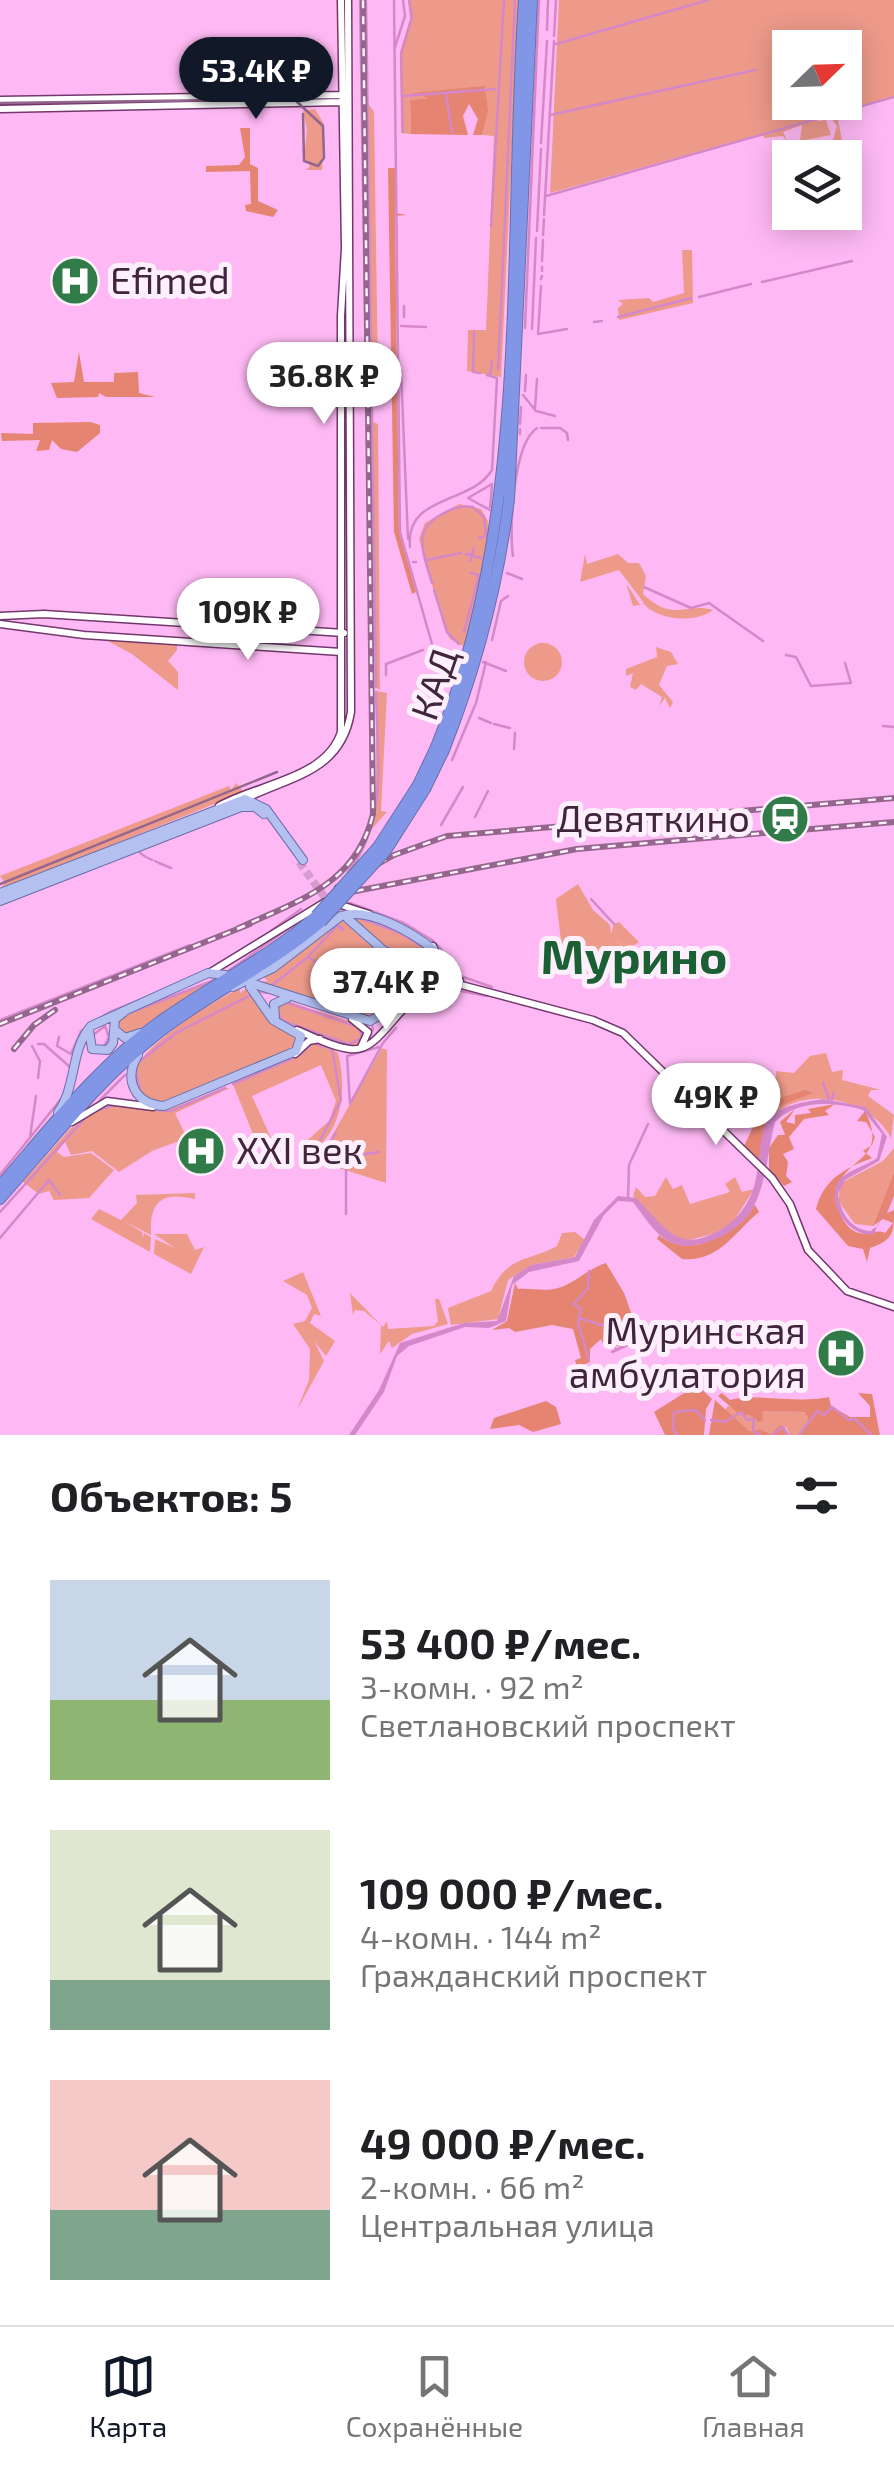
<!DOCTYPE html>
<html lang="ru">
<meta charset="utf-8">
<style>
body{margin:0;font-family:"Exo 2",sans-serif;background:#f6f6f6;color:#202124;height:100vh;display:flex;flex-direction:column;font-size:38px;white-space:nowrap}
*{box-sizing:border-box;margin:0}
p{font-size:32px;color:#757577}
.icon{flex:none;width:55px;height:55px;fill:none;stroke:currentColor;stroke-width:2;stroke-linecap:round;stroke-linejoin:round}
.map{position:relative;height:1435px;overflow:hidden}
.panel{display:flex;flex-direction:column;background:#fff;flex:1}
.panel>*{flex:none}
.needle{width:65px;rotate:67deg}
.fabs{position:absolute;left:772px;top:30px;display:grid;gap:20px}
.fabs a{display:grid;place-items:center;width:90px;height:90px;border-radius:0px;background:#fff;box-shadow:0 5px 25px #0003;font-size:50px}
.price{position:absolute;translate:-50% -85px;padding:0 22px;border-radius:35px;background:#fff;color:#222;font-size:32px;line-height:65px;filter:drop-shadow(0 2px 5px #0008)}
.price::after{content:'';position:absolute;left:50%;top:60px;width:30px;height:22px;margin-left:-15px;background:inherit;clip-path:polygon(0 0,100% 0,50% 100%)}
.price.current{background:#111827;color:#fff}
ul{padding:0;list-style:none}
li{display:flex;align-items:center;gap:30px;height:250px;padding:0 50px}
li span{display:grid;place-items:center;flex:none;width:280px;height:200px;border-radius:0px;color:#555}
li>.icon{margin-inline-start:auto}
span .icon{width:120px;height:120px;fill:#fffc;stroke-width:1}
li b{font-size:42px}
h2{display:flex;justify-content:space-between;align-items:center;height:120px;padding:0 50px;font-size:42px}
.tab-bar{display:flex;justify-content:space-around;align-items:center;height:140px;border-top:2px solid #e0e0e0;background:#fff;font-size:28px;color:#757577}
.tab-bar a{display:grid;justify-items:center;gap:5px}
.tab-bar .current{color:#111827}
.map>svg:first-child{display:block}
.green{fill:#ed9a8a;fill-rule:evenodd}
.forest{fill:#e68472}
.water{fill:#d488ca}
.lines{fill:none;stroke-linecap:round;stroke-linejoin:round}
.stream{stroke:#d488ca;stroke-width:2.5}
.primary-tunnel{stroke:#d89bcf;stroke-width:8;stroke-dasharray:8 4;stroke-linecap:butt}
.secondary-casing{stroke:#72376c;stroke-width:9}
.primary-casing{stroke:#6a6eaa;stroke-width:10}
.motorway-casing{stroke:#6a6eaa;stroke-width:12}
.secondary{stroke:#fff;stroke-width:6}
.primary{stroke:#b3c0f0;stroke-width:8}
.motorway{stroke:#8196e6;stroke-width:10}
.tram{stroke:#94668d;stroke-width:2.5}
.rail-casing{stroke:#94668d;stroke-width:6}
.rail{stroke:#fdeffb;stroke-width:2.5;stroke-dasharray:8;stroke-linecap:butt}
.motorway-bridge-casing{stroke:#6a6eaa;stroke-width:12;stroke-linecap:butt}
.motorway-bridge{stroke:#8196e6;stroke-width:10}
.labels{text-anchor:middle;stroke-width:10;stroke-linejoin:round;paint-order:stroke}
.poi-label{font-size:38px;fill:#40253c;stroke:#fdeffb;text-anchor:start}
.street-label{font-size:38px;fill:#40253c;stroke:#fdeffb}
.district-label{font-size:48px;font-weight:bold;fill:#1b6034;stroke:#fdeffb}
</style>
<div class="map">
<svg width="894" height="1435" viewBox="0 0 894 1435">
<rect width="100%" height="100%" fill="#feb9f4"/>
<path class="green" d="M 408,0 L 519,0 L 501,377 L 467,371 L 468,330 L 486,330 L 494,136 L 482,135 L 486,88 L 411,93 L 428,98 L 410,100 L 411,134 L 401,133 L 400,52 L 410,19 Z
M 559,0 L 894,0 L 894,97 L 550,193 ZM 790,48 L 845,48 L 845,102 L 790,102 Z
M 361,102 L 363,103 L 371,687 Z
M 367,102 L 374,112 L 378,377 L 372,377 L 373,422 L 378,424 L 380,690 L 375,687 Z
M 315,109 L 324,124 L 322,170 L 306,170 L 310,166 L 304,158 L 307,130 L 303,111 Z
M 837,114 L 845,157 L 829,157 L 826,149 L 814,153 L 812,147 L 833,140 L 837,126 L 831,118 L 836,115 L 813,122 L 826,120 L 831,135 L 800,141 L 802,125 L 783,132 L 788,143 L 783,136 L 764,138 L 763,135 Z
M 682,250 L 692,250 L 693,303 L 619,320 L 618,308 L 623,304 L 618,300 L 649,298 L 653,302 L 684,293 Z
M 459,504 L 481,509 L 488,521 L 488,541 L 465,647 L 450,639 L 445,630 L 419,539 L 425,523 Z
M 585,554 L 587,564 L 618,554 L 628,563 L 639,563 L 646,576 L 643,594 C 674,623 684,602 713,610 C 697,623 658,621 644,604 L 633,606 L 626,583 L 640,605 L 644,603 L 619,570 L 580,582 Z
M 104,639 L 177,643 L 177,650 L 168,661 L 178,672 L 178,690 L 132,654 Z
M524 662a19 19 0 1 1 38 0a19 19 0 1 1-38 0Z
M 656,647 L 671,652 L 678,664 L 667,666 L 659,685 L 673,702 L 670,708 L 665,698 L 659,706 L 662,697 L 641,684 L 636,690 L 630,687 L 633,673 L 626,676 L 626,669 L 657,657 Z
M 376,691 L 387,693 L 381,811 L 387,812 L 368,833 L 376,799 Z
M 236,783 L 244,792 L 0,890 L 5,883 L 0,876 L 229,786 L 231,790 Z
M 578,884 L 593,910 L 610,925 L 611,934 L 614,924 L 619,922 L 639,942 L 626,950 L 614,937 L 631,957 L 625,963 L 614,959 L 601,980 L 566,972 L 564,966 L 556,899 Z
M 348,915 L 391,927 L 433,951 L 434,961 L 422,966 L 365,934 L 348,917 L 343,921 L 399,971 L 393,991 L 405,997 L 365,1016 L 259,982 L 268,981 L 263,976 Z
M 219,978 L 132,1035 L 118,1031 L 117,1021 L 123,1014 Z
M 240,988 L 240,993 L 247,988 L 267,1015 L 297,1035 L 296,1049 L 170,1103 C 63,1090 211,1002 240,988 Z
M 283,1000 L 358,1024 L 366,1032 L 358,1046 L 345,1046 L 283,1023 L 275,1005 Z
M 320,1041 L 338,1053 C 347,1089 343,1131 310,1154 L 300,1147 L 329,1121 L 336,1101 L 321,1065 L 252,1096 L 271,1138 L 253,1134 L 232,1082 Z
M 382,1048 L 387,1050 L 386,1183 L 323,1163 L 329,1141 Z
M 826,1053 L 832,1072 L 843,1070 L 842,1080 L 881,1090 L 871,1090 L 868,1096 L 894,1115 L 891,1138 C 871,1096 794,1082 766,1124 L 739,1114 L 725,1128 L 720,1123 L 751,1081 L 776,1077 L 776,1071 L 794,1073 L 810,1056 Z
M 224,1088 L 230,1088 L 175,1113 L 187,1138 L 152,1151 L 119,1172 L 92,1151 L 71,1155 L 65,1142 L 57,1152 L 64,1157 L 91,1153 L 114,1170 L 89,1198 L 54,1200 L 49,1191 L 39,1194 L 23,1182 L 70,1129 L 98,1109 L 128,1103 L 172,1108 Z
M 894,1148 L 894,1172 L 873,1226 L 855,1224 L 838,1201 L 841,1183 L 883,1161 Z
M 666,1177 L 673,1189 L 682,1185 L 690,1204 L 730,1192 L 725,1184 L 735,1177 L 742,1192 L 754,1189 L 733,1222 L 713,1234 L 685,1241 L 664,1232 L 633,1196 L 636,1187 L 645,1197 L 655,1196 Z
M 195,1193 L 195,1199 C 165,1192 149,1198 151,1235 L 124,1221 L 142,1232 L 143,1238 L 144,1233 L 151,1237 L 150,1252 L 91,1219 L 99,1209 L 121,1220 L 137,1203 L 136,1195 Z
M 575,1232 L 585,1240 L 574,1257 L 531,1265 L 508,1280 L 498,1319 L 451,1325 L 448,1308 L 491,1291 C 509,1254 528,1262 557,1246 L 562,1233 Z
M 154,1234 L 187,1234 L 195,1250 L 204,1247 L 191,1274 L 154,1254 L 155,1239 L 175,1248 Z
M 303,1272 L 321,1316 L 314,1314 L 310,1323 L 335,1341 L 326,1356 L 314,1341 L 324,1361 L 297,1410 L 309,1380 L 310,1349 L 293,1324 L 305,1321 L 312,1308 L 307,1295 L 283,1281 Z
M 350,1293 L 383,1327 L 387,1321 L 388,1329 L 434,1326 L 438,1321 L 435,1299 L 439,1299 L 448,1324 L 412,1334 L 392,1348 L 389,1341 L 380,1354 L 381,1325 L 364,1311 L 355,1310 L 353,1315 Z
M 728,1406 L 750,1415 L 761,1411 L 803,1412 L 809,1417 L 807,1427 L 798,1435 L 790,1435 L 786,1427 L 771,1434 L 760,1429 L 749,1431 L 725,1410 Z"/>
<path class="forest" d="M 485,86 L 488,111 L 482,135 L 473,135 L 478,119 L 469,104 L 463,116 L 468,135 L 411,134 L 410,100 L 428,98 L 411,93 Z
M 240,128 L 250,128 L 250,164 L 258,168 L 258,201 L 278,210 L 273,217 L 246,211 L 245,205 L 251,204 L 250,171 L 206,172 L 206,166 L 239,165 L 245,157 Z
M 388,168 L 395,168 L 395,213 L 407,215 L 395,216 L 399,532 L 416,592 L 412,594 L 394,532 Z
M 79,352 L 84,382 L 114,382 L 114,373 L 138,372 L 139,393 L 155,397 L 106,397 L 99,393 L 98,397 L 57,398 L 51,383 L 74,382 Z
M 90,422 L 100,425 L 100,433 L 77,452 L 61,449 L 52,440 L 49,450 L 36,451 L 40,440 L 2,441 L 1,433 L 33,434 L 33,423 Z
M 764,1079 L 777,1080 L 761,1087 L 766,1095 L 775,1088 L 774,1100 L 805,1090 L 813,1093 L 777,1107 L 766,1124 L 761,1162 L 744,1146 L 755,1123 L 732,1105 L 747,1090 L 745,1086 Z
M 835,1104 L 825,1111 L 829,1115 L 804,1119 L 789,1137 L 794,1149 L 783,1154 L 788,1162 L 786,1176 L 792,1182 L 784,1186 L 769,1170 L 769,1148 L 778,1135 L 785,1135 L 780,1122 L 795,1109 L 786,1122 L 795,1124 L 795,1115 L 811,1113 L 808,1109 Z
M 865,1111 C 894,1169 828,1154 838,1207 C 840,1217 847,1228 856,1232 C 869,1237 875,1228 885,1233 L 893,1223 L 883,1219 L 873,1226 L 894,1172 L 894,1196 L 887,1213 L 894,1210 C 894,1232 894,1240 870,1248 L 867,1262 L 863,1249 L 848,1246 L 816,1209 C 824,1178 846,1168 872,1158 L 863,1151 L 872,1145 L 875,1137 L 866,1122 L 857,1121 Z
M 755,1205 L 759,1212 C 734,1232 720,1262 682,1259 L 657,1239 L 659,1235 C 691,1262 735,1232 755,1205 Z
M 606,1263 L 624,1293 L 641,1340 L 619,1347 L 611,1343 L 604,1346 L 601,1339 L 590,1349 L 590,1362 L 577,1367 L 575,1360 L 581,1358 L 573,1329 L 552,1325 L 515,1332 L 509,1328 L 492,1330 L 507,1321 L 515,1283 L 518,1289 C 531,1288 546,1292 558,1288 C 574,1284 587,1269 606,1263 Z
M 697,1385 L 712,1399 L 706,1409 L 704,1435 L 665,1435 L 654,1412 Z
M 722,1393 L 730,1400 C 758,1393 795,1404 829,1397 L 831,1406 L 850,1417 L 870,1417 L 870,1406 L 858,1393 L 872,1394 L 880,1435 L 798,1435 L 807,1426 L 808,1417 L 804,1412 L 762,1411 L 763,1421 L 759,1422 L 750,1415 L 739,1414 L 718,1396 Z
M 715,1400 L 749,1431 L 760,1429 L 771,1434 L 780,1425 L 790,1435 L 709,1435 Z
M 546,1401 L 556,1407 L 561,1424 L 533,1432 L 519,1425 L 490,1429 L 494,1418 Z"/>
<path class="water" d="M 824,1099 L 866,1107 L 887,1137 L 879,1161 L 845,1180 L 838,1194 C 840,1212 851,1230 870,1231 L 878,1226 L 894,1186 L 874,1234 C 851,1238 827,1207 837,1184 C 842,1172 866,1166 877,1158 L 882,1134 L 863,1110 C 834,1102 798,1099 775,1122 C 768,1149 767,1178 755,1204 C 744,1231 696,1255 670,1242 C 654,1234 644,1216 633,1202 L 618,1201 L 604,1215 L 579,1261 L 529,1272 L 512,1285 L 506,1321 L 489,1328 L 465,1327 L 409,1346 L 397,1356 L 384,1392 L 355,1435 L 349,1435 L 379,1390 L 400,1343 L 464,1323 L 497,1321 L 514,1276 L 531,1265 L 575,1257 L 594,1220 L 618,1196 L 636,1198 C 663,1224 676,1255 718,1231 C 776,1198 748,1138 772,1116 C 786,1103 807,1102 824,1099 Z"/>
<g class="lines">
<path class="stream" d="M 360,0 L 371,686
M 366,0 L 376,687
M 394,0 L 400,532 L 434,651
M 547,30 L 548,0
M 554,36 L 556,0
M 556,44 L 708,0
M 395,47 L 405,16 L 403,0
M 446,94 L 452,132
M 403,96 L 495,89
M 550,115 L 755,70
M 403,132 L 401,54 L 412,17 L 409,0
M 541,143 L 547,41
M 546,196 L 894,97
M 544,215 L 554,41
M 491,226 L 504,0
M 537,231 L 541,149
M 543,235 L 544,219
M 542,261 L 543,240
M 542,271 L 542,267
M 541,279 L 542,276
M 762,282 L 852,261
M 541,286 L 538,334 L 567,329
M 699,297 L 751,284
M 404,317 L 404,306
M 618,317 L 691,298
M 594,322 L 602,321
M 401,326 L 426,327
M 525,328 L 539,0
M 532,329 L 536,238
M 474,332 L 473,372 L 480,373
M 498,369 L 515,0
M 401,371 L 408,539
M 490,375 L 492,361
M 525,391 L 526,375
M 523,395 L 536,411 L 555,416
M 535,408 L 537,379
M 520,424 L 521,407
M 541,428 L 560,428 L 567,433 L 568,440
M 520,434 L 520,429
M 490,507 L 492,485
M 490,510 L 468,498 L 492,484
M 410,547 C 405,494 471,505 492,470 L 497,378 L 487,375
M 466,554 L 481,558
M 513,556 C 509,528 513,444 537,428
M 427,560 L 461,553
M 470,561 L 474,548
M 413,562 L 416,562
M 507,573 L 522,579
M 432,583 C 424,555 411,530 442,514 C 453,508 461,505 473,507 L 484,517 L 486,536 L 479,538
M 644,587 L 691,608 L 709,603 L 763,641
M 434,590 L 447,632 L 459,644
M 464,632 L 479,575 L 471,573
M 492,640 L 501,601 L 508,596
M 434,654 L 437,664
M 786,655 L 796,657 L 811,686 L 851,683 L 845,663
M 483,662 L 506,671
M 386,675 L 386,664 L 423,650
M 450,678 L 456,661
M 479,718 L 491,723
M 494,724 L 510,728
M 883,726 L 894,727
M 514,749 L 515,733
M 452,760 L 476,703 L 486,662
M 475,817 L 488,791
M 441,825 L 463,787
M 140,853 L 146,857
M 148,858 L 152,860
M 155,861 L 157,862
M 159,863 L 171,868
M 348,872 C 389,822 377,752 376,692
M 591,899 L 614,924
M 350,903 L 404,923 L 432,940 L 441,949 L 449,972 L 492,987
M 360,918 L 400,933 L 429,951
M 271,931 L 301,909
M 310,958 L 318,963
M 323,966 L 336,975 L 346,973 L 385,1008
M 227,972 L 289,928
M 271,986 L 308,957 L 338,925 L 343,930
M 257,991 L 267,993
M 434,991 L 445,988 L 487,996
M 286,1002 L 358,1027 L 363,1038 L 348,1044 L 283,1021 L 275,1009 Z
M 410,1007 L 431,993
M 110,1012 L 147,997
M 127,1014 L 217,979
M 0,1020 L 190,945
M 372,1025 L 373,1030
M 93,1035 L 105,1026 L 109,1037 L 104,1046
M 59,1037 L 57,1046 L 71,1054 L 81,1031 L 108,1013
M 38,1044 L 44,1044 L 71,1068
M 32,1046 L 40,1061 L 38,1078
M 139,1062 L 176,1033 L 251,995
M 136,1070 L 140,1091
M 823,1083 L 829,1099
M 233,1084 L 298,1056 L 313,1043 L 332,1049 L 341,1100 L 314,1152
M 832,1099 L 834,1093
M 100,1100 L 125,1075
M 351,1102 L 383,1043 L 396,1028
M 350,1104 L 347,1056 L 379,1047
M 142,1109 L 171,1111 L 225,1088
M 98,1110 L 115,1105
M 30,1137 L 36,1096
M 330,1142 L 336,1133
M 353,1156 L 379,1152
M 346,1165 L 346,1214
M 0,1175 L 61,1099
M 628,1197 L 629,1165 L 648,1124
M 0,1212 L 87,1116
M 0,1238 L 49,1180 L 60,1195
M 589,1271 L 588,1288 L 574,1304 L 581,1309 L 578,1323 L 589,1360
M 579,1318 L 611,1328 L 611,1343 L 617,1350
M 645,1338 L 648,1337
M 612,1352 L 643,1338
M 711,1420 L 725,1422 L 741,1412 L 747,1420 L 754,1419 L 753,1431 L 761,1435
M 678,1435 L 673,1429 L 674,1412 L 696,1410 L 705,1420
M 772,1435 L 783,1427 L 788,1435
M 799,1435 L 817,1411 L 824,1415 L 832,1407 L 849,1420 L 855,1419 L 871,1435"/>
<path class="primary-tunnel" d="M 299,862 L 329,903"/>
<g class="secondary-casing">
<path id="secondary" d="M 0,100 L 345,95
M 0,109 L 344,102
M 0,616 L 44,614 L 344,633
M 0,624 L 84,635 L 341,652
M 243,800 C 290,776 341,773 351,712 L 348,0
M 219,806 C 257,784 326,779 341,732 L 341,316 L 345,248 L 341,0
M 338,904 L 369,914
M 433,946 L 443,972 L 460,981
M 209,973 L 325,902
M 420,974 L 593,1020 L 623,1033 L 772,1178 L 790,1204 L 808,1250 L 847,1291
M 352,1019 L 368,1032 L 361,1047
M 297,1030 C 314,1037 332,1047 350,1049 C 384,1054 400,990 444,983
M 295,1054 L 309,1041 L 320,1039
M 72,1122 L 107,1101 L 153,1107
M 847,1291 L 894,1307"/>
</g>
<g class="primary-casing">
<path id="primary" d="M 0,893 L 245,799 L 266,809 L 303,860
M 0,901 L 241,807 L 255,807 L 264,814
M 254,984 L 370,1021 L 418,993 L 425,982 L 420,974 L 376,951
M 233,987 L 273,968 L 341,916 C 369,907 411,932 433,949 L 434,964 L 422,969 L 383,950 L 347,918
M 275,1019 L 274,1004 L 287,998
M 114,1029 L 125,1038 L 140,1033
M 89,1030 L 92,1049 L 108,1050 L 113,1043 L 115,1019 L 124,1012
M 138,1055 C 123,1080 135,1104 164,1106 L 296,1051 L 301,1036 L 273,1020 L 250,987
M 58,1112 C 77,1086 70,1050 91,1026 L 208,973 L 225,975"/>
</g>
<g class="motorway-casing">
<path id="motorway" d="M 436,747 C 532,511 507,250 524,0
M 444,750 C 476,669 498,587 509,499 L 532,0
M 378,847 L 418,785
M 385,852 L 425,789
M 0,1186 C 50,1128 99,1064 162,1020 C 213,984 268,958 316,916
M 0,1199 C 52,1140 99,1079 161,1031 C 212,992 271,965 321,922"/>
</g>
<use href="#secondary" class="secondary"/>
<use href="#primary" class="primary"/>
<use href="#motorway" class="motorway"/>
<path class="tram" d="M 0,103 L 294,99 L 323,126 L 324,158 L 318,166 L 304,161 L 303,114
M 0,884 L 277,772"/>
<g class="rail-casing">
<path id="rail" d="M 337,887 L 394,855 L 447,836 L 894,798
M 340,894 L 577,849 L 894,822
M 237,929 C 296,901 356,886 373,814 L 363,0
M 0,1024 L 250,924
M 14,1049 L 34,1025 L 55,1010"/>
</g>
<use href="#rail" class="rail"/>
<g class="motorway-bridge-casing">
<path id="motorway-bridge" d="M 418,785 L 436,747
M 425,789 L 444,750
M 316,916 L 378,847
M 321,922 L 385,852"/>
</g>
<use href="#motorway-bridge" class="motorway-bridge"/>
</g>
<defs>
<g id="hospital-disc" transform="scale(2.5)"><circle r="9.5" fill="#317b49" stroke="#fdeffb"/><path d="M-5-5h3v3.5h4V-5h3V5h-3V1.5h-4V5h-3Z" fill="#fff"/></g>
<g id="station-disc" transform="scale(2.5)"><circle r="9.5" fill="#317b49" stroke="#fdeffb"/><path d="M-3-6H3Q5-6 5-4V2Q5 4 3 4L4.5 6H3L1.5 4h-3L-3 6H-4.5L-3 4Q-5 4-5 2V-4Q-5-6-3-6ZM-3.5-4v3h7v-3ZM-3.5 1v1.5H-2V1ZM2 1v1.5H3.5V1Z" fill="#fff"/></g>
</defs>
<g fill-rule="evenodd">
<use href="#hospital-disc" x="75" y="281"/>
<use href="#station-disc" x="785" y="819"/>
<use href="#hospital-disc" x="201" y="1151"/>
<use href="#hospital-disc" x="841" y="1353"/>
</g>
<g class="labels">
<g class="poi-label">
<text x="110" y="294">Efimed</text>
<text x="750" y="832" text-anchor="end">Девяткино</text>
<text x="236" y="1164">XXI век</text>
<text x="806" y="1344" text-anchor="end">Муринская<tspan x="806" dy="44">амбулатория</tspan></text>
</g>
<g class="street-label">
<text transform="translate(435 684) rotate(-71)" y="13">КАД</text>
</g>
<g class="district-label">
<text x="634" y="974">Мурино</text>
</g>
</g>
</svg>
<div class="fabs">
<a><svg class="needle" viewBox="-14 -14 28 28"><path d="M0-13l5 13h-10z" fill="#e53935"/><path d="M0 13l5-13h-10z" fill="#757577"/></svg></a>
<a><svg class="icon" aria-label="layers" viewBox="0 0 24 24"><path d="M12 4l9 5-9 5-9-5zM3 14l9 5 9-5"/></svg></a>
</div>
<b class="price current" style="left:256px;top:122px">53.4K ₽</b>
<b class="price" style="left:324px;top:427px">36.8K ₽</b>
<b class="price" style="left:248px;top:663px">109K ₽</b>
<b class="price" style="left:386px;top:1033px">37.4K ₽</b>
<b class="price" style="left:716px;top:1148px">49K ₽</b>
</div>
<section class="panel">
<h2>Объектов: 5<svg class="icon" aria-label="filters" viewBox="0 0 24 24"><path d="M4 7h16M4 17h16"/><circle cx="9" cy="7" r="2"/><circle cx="15" cy="17" r="2"/></svg></h2>
<ul>
<li><span style="background:linear-gradient(#c9d6e8 60%,#8fb573 0)"><svg class="icon" aria-label="home" viewBox="0 0 24 24"><path d="M3 11l9-7 9 7M6 9v11h12V9"/></svg></span><div><b>53 400 ₽/мес.</b><p>3-комн. · 92 m²</p><p>Светлановский проспект</p></div></li>
<li><span style="background:linear-gradient(#dfe7d0 75%,#7fa58c 0)"><svg class="icon" aria-label="home" viewBox="0 0 24 24"><path d="M3 11l9-7 9 7M6 9v11h12V9"/></svg></span><div><b>109 000 ₽/мес.</b><p>4-комн. · 144 m²</p><p>Гражданский проспект</p></div></li>
<li><span style="background:linear-gradient(#f6c9c9 65%,#7fa58c 0)"><svg class="icon" aria-label="home" viewBox="0 0 24 24"><path d="M3 11l9-7 9 7M6 9v11h12V9"/></svg></span><div><b>49 000 ₽/мес.</b><p>2-комн. · 66 m²</p><p>Центральная улица</p></div></li>
</ul>
</section>
<nav class="tab-bar">
<a class="current"><svg class="icon" aria-label="map" viewBox="0 0 24 24"><path d="M3 6l6-2 6 2 6-2v14l-6 2-6-2-6 2zM9 4v14M15 6v14"/></svg>Карта</a>
<a><svg class="icon" aria-label="saved" viewBox="0 0 24 24"><path d="M7 4h10v16l-5-4-5 4z"/></svg>Сохранённые</a>
<a><svg class="icon" aria-label="home" viewBox="0 0 24 24"><path d="M3 11l9-7 9 7M6 9v11h12V9"/></svg>Главная</a>
</nav>
